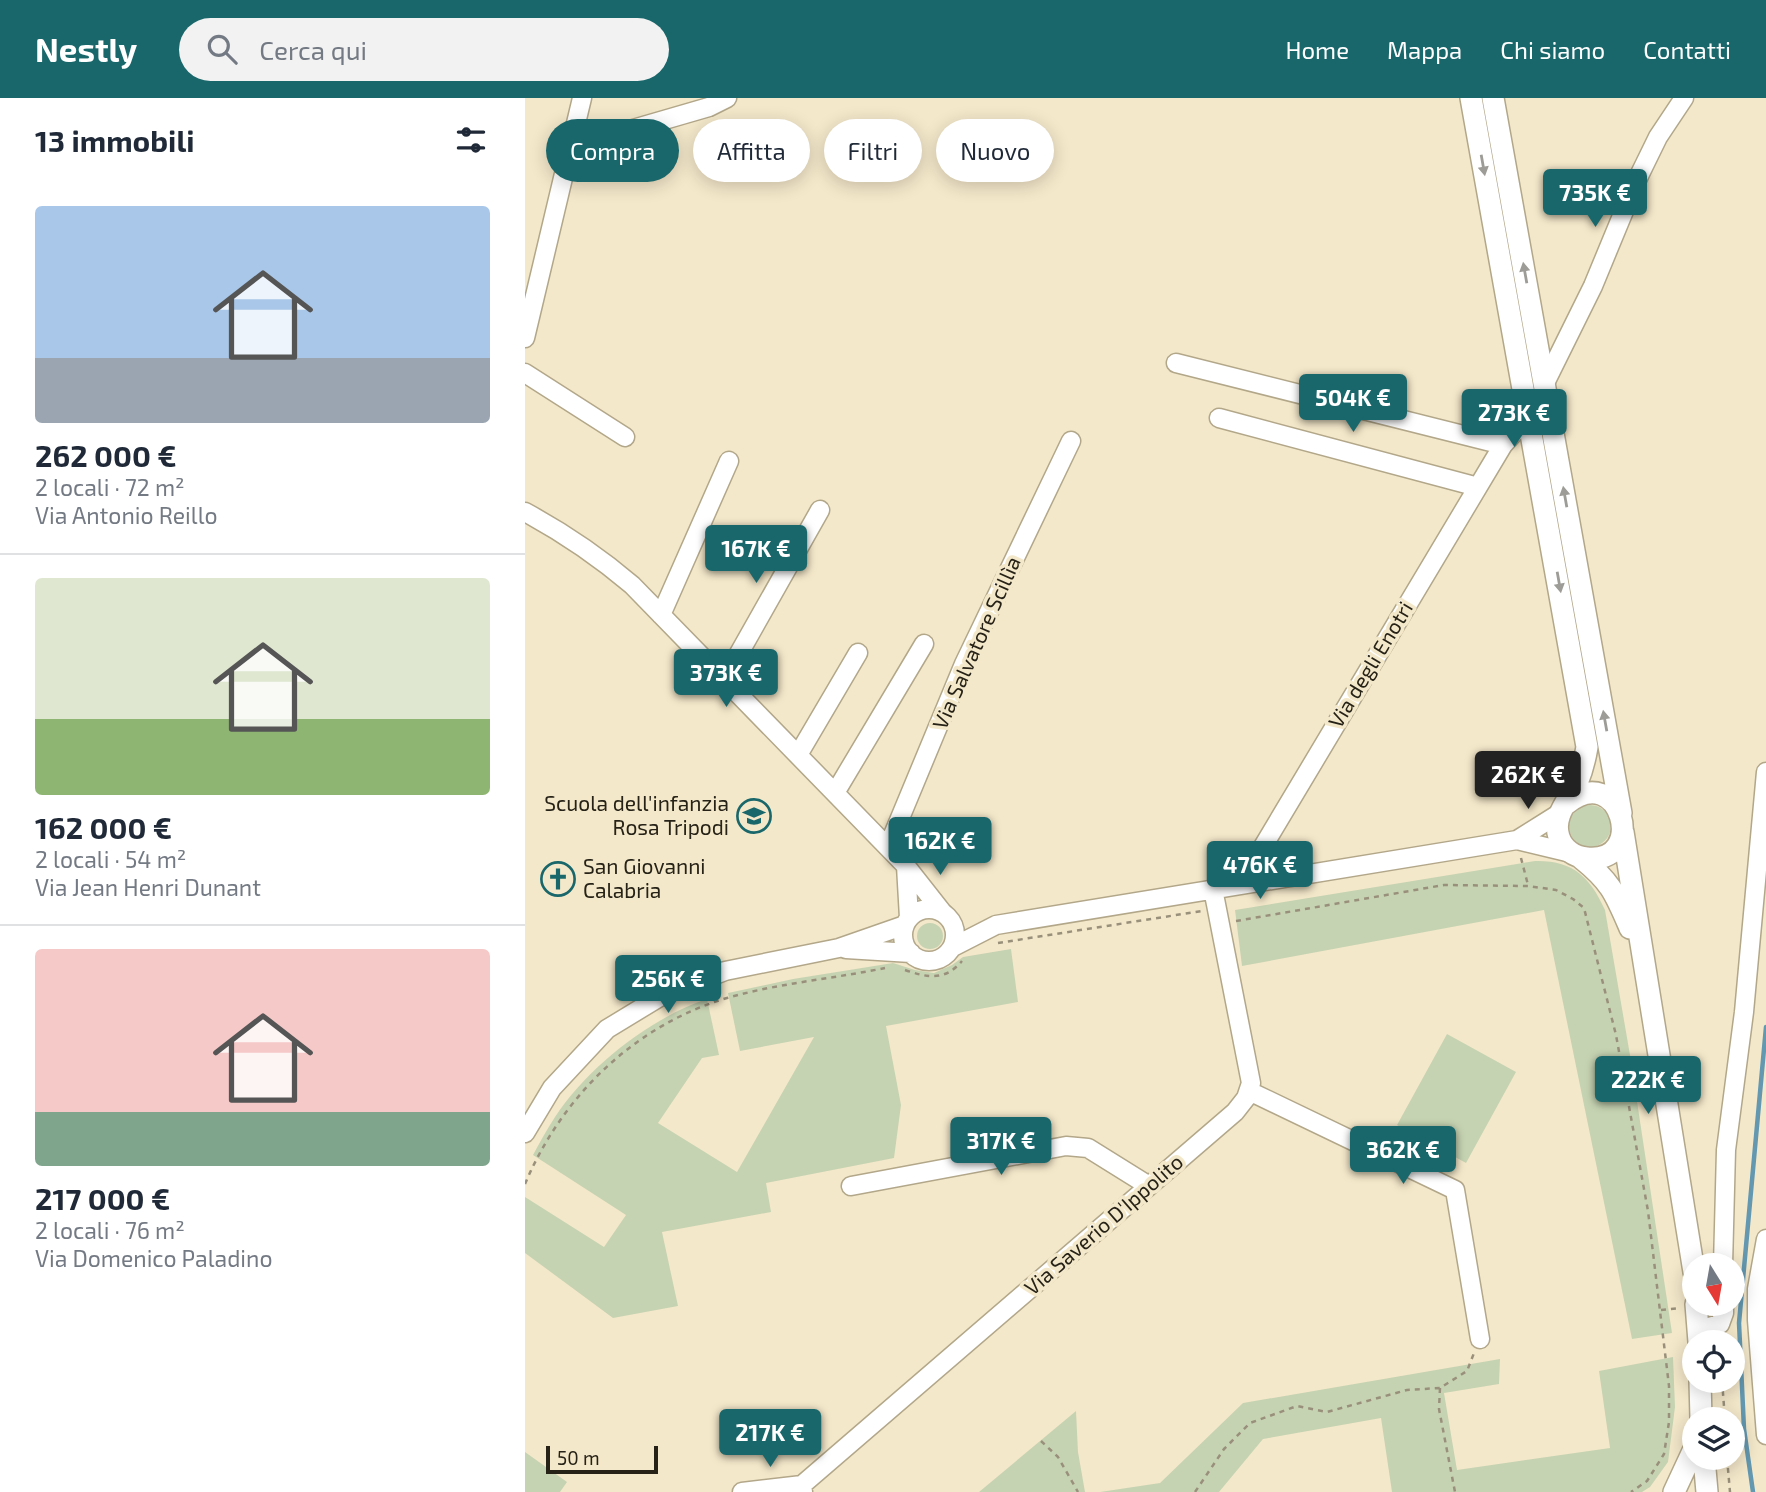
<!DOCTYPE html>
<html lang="it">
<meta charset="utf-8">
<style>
body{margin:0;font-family:"Exo 2",sans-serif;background:#f2f2f3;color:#1f2937;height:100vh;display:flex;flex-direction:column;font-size:26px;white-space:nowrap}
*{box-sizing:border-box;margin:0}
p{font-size:23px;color:#747a83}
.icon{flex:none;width:38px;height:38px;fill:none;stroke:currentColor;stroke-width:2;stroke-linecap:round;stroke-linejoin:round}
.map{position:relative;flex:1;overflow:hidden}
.panel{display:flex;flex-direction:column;background:#fff;width:525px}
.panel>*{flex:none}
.top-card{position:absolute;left:21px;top:21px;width:665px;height:63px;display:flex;gap:14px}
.needle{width:46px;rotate:169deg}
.tools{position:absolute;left:1157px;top:1155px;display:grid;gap:14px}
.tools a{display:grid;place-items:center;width:63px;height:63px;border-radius:50%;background:#fff;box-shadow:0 4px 18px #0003;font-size:35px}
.scale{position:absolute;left:21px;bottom:18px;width:112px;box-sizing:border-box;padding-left:7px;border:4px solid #262217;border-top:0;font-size:19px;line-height:24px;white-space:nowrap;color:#262217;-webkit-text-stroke:5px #f4e8ca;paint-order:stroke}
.price{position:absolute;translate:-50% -60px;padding:0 16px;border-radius:7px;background:#19676b;color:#fff;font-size:23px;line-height:46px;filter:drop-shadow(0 2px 4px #0008)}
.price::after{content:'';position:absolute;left:50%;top:42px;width:21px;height:16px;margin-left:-10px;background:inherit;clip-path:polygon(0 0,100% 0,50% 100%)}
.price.current{background:#222;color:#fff}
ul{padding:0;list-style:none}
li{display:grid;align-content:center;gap:14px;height:371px;padding:0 35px}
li+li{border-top:2px solid #e0e1e3}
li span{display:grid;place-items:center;height:217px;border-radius:7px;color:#555}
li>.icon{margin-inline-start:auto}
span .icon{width:126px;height:126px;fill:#fffc;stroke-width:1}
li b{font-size:30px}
h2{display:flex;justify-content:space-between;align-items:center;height:84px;padding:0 35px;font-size:30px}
.tag{padding:0 24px;border-radius:32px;background:#fff;box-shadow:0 4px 18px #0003;font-size:24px;line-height:63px}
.tag.current{background:#19676b;color:#fff}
header{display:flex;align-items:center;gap:42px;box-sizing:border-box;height:98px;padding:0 35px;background:#19676b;color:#fff}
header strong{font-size:33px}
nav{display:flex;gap:38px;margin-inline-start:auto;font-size:24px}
.search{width:490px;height:63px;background:#f2f2f3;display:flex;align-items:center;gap:18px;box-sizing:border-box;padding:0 24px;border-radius:38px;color:#747a83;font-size:26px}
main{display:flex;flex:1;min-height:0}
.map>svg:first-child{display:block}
.green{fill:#c6d3b2}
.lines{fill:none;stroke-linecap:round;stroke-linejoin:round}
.stream{stroke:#6398b0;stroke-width:4.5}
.minor-casing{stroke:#b3a78a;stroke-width:21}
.major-casing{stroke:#b3a78a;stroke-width:24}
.path{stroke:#99907b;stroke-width:2.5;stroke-dasharray:5 5;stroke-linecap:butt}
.minor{stroke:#fff;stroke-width:18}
.major{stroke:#fff;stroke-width:21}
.oneway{fill:#9d9c97}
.labels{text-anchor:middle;stroke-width:7;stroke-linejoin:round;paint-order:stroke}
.street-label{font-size:21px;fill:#262217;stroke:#f4e8ca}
.poi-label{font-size:21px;fill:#262217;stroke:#f4e8ca;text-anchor:end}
</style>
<header>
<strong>Nestly</strong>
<div class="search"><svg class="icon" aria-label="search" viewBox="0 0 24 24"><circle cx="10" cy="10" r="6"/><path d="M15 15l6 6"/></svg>Cerca qui</div>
<nav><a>Home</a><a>Mappa</a><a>Chi siamo</a><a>Contatti</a></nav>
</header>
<main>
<section class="panel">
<h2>13 immobili<svg class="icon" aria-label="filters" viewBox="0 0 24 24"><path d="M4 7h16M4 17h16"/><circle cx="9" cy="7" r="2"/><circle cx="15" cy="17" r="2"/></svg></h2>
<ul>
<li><span style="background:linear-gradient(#a9c7e8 70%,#9aa5b1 0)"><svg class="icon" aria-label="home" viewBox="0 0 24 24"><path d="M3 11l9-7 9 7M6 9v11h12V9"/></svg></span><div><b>262 000 €</b><p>2 locali · 72 m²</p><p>Via Antonio Reillo</p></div></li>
<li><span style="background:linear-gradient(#dfe7d0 65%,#8fb573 0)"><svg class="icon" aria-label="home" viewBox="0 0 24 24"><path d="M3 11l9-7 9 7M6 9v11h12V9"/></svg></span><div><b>162 000 €</b><p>2 locali · 54 m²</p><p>Via Jean Henri Dunant</p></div></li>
<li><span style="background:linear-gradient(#f6c9c9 75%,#7fa58c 0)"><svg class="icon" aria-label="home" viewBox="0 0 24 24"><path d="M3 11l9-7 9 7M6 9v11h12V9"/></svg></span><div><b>217 000 €</b><p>2 locali · 76 m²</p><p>Via Domenico Paladino</p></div></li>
</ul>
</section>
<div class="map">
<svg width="1241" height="1394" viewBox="0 0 1241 1394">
<rect width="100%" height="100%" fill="#f4e8ca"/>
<path class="green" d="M1044 728a21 21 0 1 1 42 0a21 21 0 1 1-42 0Z
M 1010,763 C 1048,762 1065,779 1080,812 L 1105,957 L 1147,1235 L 1107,1241 L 1019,812 L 717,868 L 710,812 Z
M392 838a13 13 0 1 1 26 0a13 13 0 1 1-26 0Z
M 486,851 L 493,904 L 361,928 L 376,1007 L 369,1060 L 241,1085 L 246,1114 L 137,1134 L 153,1208 L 88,1220 L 0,1155 L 0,1099 L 79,1149 L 101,1117 L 8,1057 C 15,1044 22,1031 30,1019 C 63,969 125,920 182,901 L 194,957 L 177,960 L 133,1025 L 212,1074 L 289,939 L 215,953 L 203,895 L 268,881 L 368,865 L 390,872 L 409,875 L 427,867 L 438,859 Z
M 922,936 L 991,974 L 941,1065 L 872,1027 Z
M 1148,1259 L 1150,1309 L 1143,1364 L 1125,1389 L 1117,1394 L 867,1394 L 856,1320 L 738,1341 L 694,1394 L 575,1394 L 635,1385 L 718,1305 L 975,1261 L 974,1286 L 919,1295 L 932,1372 L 1085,1350 L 1074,1273 Z
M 551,1313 L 553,1354 L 560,1394 L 454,1394 Z
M 0,1354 L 42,1384 L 35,1394 L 0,1394 Z"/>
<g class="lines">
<path class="stream" d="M 1228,1394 L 1219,1331 L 1214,1225 L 1241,929"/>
<g class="minor-casing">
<path id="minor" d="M 46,49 L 184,9 L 202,0
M 0,240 L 57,0
M 651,265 L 978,347
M 0,275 L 100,339
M 1020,285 L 1068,188 L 1111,84 L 1133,39 L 1159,0
M 694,320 L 953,389
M 0,414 C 39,435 74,459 107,487 L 381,768 L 418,815
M 136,517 L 204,363
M 199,582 L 295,412
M 273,657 L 333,555
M 310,695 L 399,546
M 992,742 L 1035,715
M 363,749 L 439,566 L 546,343
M 381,768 L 384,820
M 715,787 L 978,347 L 1004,318
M378 837a26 26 0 1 1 52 0a26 26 0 1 1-52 0Z
M 428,849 L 471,827 L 992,742 L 1046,755
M 321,851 L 386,855
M 724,993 L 930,1092 L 955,1241
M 0,1035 L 27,990 L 82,931 L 138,897 L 200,873 L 314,850 L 380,827
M 326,1088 L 541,1048 L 563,1050 L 624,1088
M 1241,1141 L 1232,1191 L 1232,1222 L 1241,1337
M 1198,1167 L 1201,1052 L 1219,914 L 1241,674
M 1173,1232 L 1195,1226 L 1199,1215 L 1199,1206
M 217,1394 L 277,1387
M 278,1394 L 277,1387 L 710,1014 L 721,1000 L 726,985 L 688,791"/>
</g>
<g class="major-casing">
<path id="major" d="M 946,0 L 1062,649 C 1060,661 1057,673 1052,685 C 1044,702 1027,718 1034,739 C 1038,751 1049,759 1062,760 C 1124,766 1096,661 1041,706
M 968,0 L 1096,715
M 1098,734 L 1169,1174
M 1056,760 C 1086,784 1090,795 1105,830
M 1171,1206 L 1174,1244
M 1175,1283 L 1176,1321
M 1179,1360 L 1182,1394
M 1149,1394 L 1169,1351"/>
</g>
<path class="path" d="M 996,760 L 1003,787
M 711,823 L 919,787 L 1003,788 L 1031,792 L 1048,801 L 1059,810 L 1091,937 L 1123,1113 L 1144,1288 L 1144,1324 L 1139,1356 L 1122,1383 L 1106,1394
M 473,845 L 677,813
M 380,872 C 403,880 420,883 437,863
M 0,1086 C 37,998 110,927 202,900 C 254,885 307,881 360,870
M 1136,1212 L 1155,1210
M 1197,1283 L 1200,1321
M 915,1290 L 914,1311 L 930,1394
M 516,1343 L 533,1359 L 553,1394
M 1202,1360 L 1205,1394
M 670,1394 L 699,1351 L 725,1325 L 772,1308 L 802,1314 L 882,1292 L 915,1290 L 942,1273 L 949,1255"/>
<use href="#minor" class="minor"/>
<use href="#major" class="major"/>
</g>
<defs><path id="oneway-solid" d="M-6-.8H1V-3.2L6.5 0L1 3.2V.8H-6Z" transform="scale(1.75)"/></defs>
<g class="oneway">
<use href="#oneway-solid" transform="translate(958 67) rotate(80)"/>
<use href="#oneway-solid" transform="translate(1000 175) rotate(-100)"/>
<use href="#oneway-solid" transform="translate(1040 399) rotate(-100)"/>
<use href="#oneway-solid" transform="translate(1034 484) rotate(80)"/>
<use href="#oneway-solid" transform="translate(1080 623) rotate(-100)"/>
</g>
<defs>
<g id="school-ring" transform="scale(1.75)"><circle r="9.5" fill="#f4e8ca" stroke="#19676b" stroke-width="1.5"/><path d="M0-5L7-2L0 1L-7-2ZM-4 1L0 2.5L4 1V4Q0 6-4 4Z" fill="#19676b"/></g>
<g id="church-ring" transform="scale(1.75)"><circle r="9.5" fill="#f4e8ca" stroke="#19676b" stroke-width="1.5"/><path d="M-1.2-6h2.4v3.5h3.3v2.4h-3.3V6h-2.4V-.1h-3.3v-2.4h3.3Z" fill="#19676b"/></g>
</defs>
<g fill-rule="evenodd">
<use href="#school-ring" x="229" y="718"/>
<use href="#church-ring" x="33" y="781"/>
</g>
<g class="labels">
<g class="street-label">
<text transform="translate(452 545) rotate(-66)" y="7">Via Salvatore Scillìa</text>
<text transform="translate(846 567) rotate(-59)" y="7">Via degli Enotri</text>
<text transform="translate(579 1127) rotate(-41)" y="7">Via Saverio D'Ippolito</text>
</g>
<g class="poi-label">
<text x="204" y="713">Scuola dell'infanzia<tspan x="204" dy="24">Rosa Tripodi</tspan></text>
<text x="58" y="776" text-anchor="start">San Giovanni<tspan x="58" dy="24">Calabria</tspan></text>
</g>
</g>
</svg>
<div class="tools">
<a><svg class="needle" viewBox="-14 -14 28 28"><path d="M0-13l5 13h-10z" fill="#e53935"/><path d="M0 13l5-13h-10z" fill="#747a83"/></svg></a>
<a><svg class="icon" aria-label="locate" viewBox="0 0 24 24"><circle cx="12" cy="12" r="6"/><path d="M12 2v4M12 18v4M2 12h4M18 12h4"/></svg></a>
<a><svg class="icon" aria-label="layers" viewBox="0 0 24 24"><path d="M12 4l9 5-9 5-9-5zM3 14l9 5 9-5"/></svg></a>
</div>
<div class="scale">50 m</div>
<b class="price" style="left:1070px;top:131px">735K €</b>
<b class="price" style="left:828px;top:336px">504K €</b>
<b class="price" style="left:989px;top:351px">273K €</b>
<b class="price" style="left:231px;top:487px">167K €</b>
<b class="price" style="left:201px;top:611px">373K €</b>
<b class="price current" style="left:1003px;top:713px">262K €</b>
<b class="price" style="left:415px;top:779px">162K €</b>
<b class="price" style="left:735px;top:803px">476K €</b>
<b class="price" style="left:143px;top:917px">256K €</b>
<b class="price" style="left:1123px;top:1018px">222K €</b>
<b class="price" style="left:476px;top:1079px">317K €</b>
<b class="price" style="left:878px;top:1088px">362K €</b>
<b class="price" style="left:245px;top:1371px">217K €</b>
<div class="top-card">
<a class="tag current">Compra</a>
<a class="tag">Affitta</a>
<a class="tag">Filtri</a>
<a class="tag">Nuovo</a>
</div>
</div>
</main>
